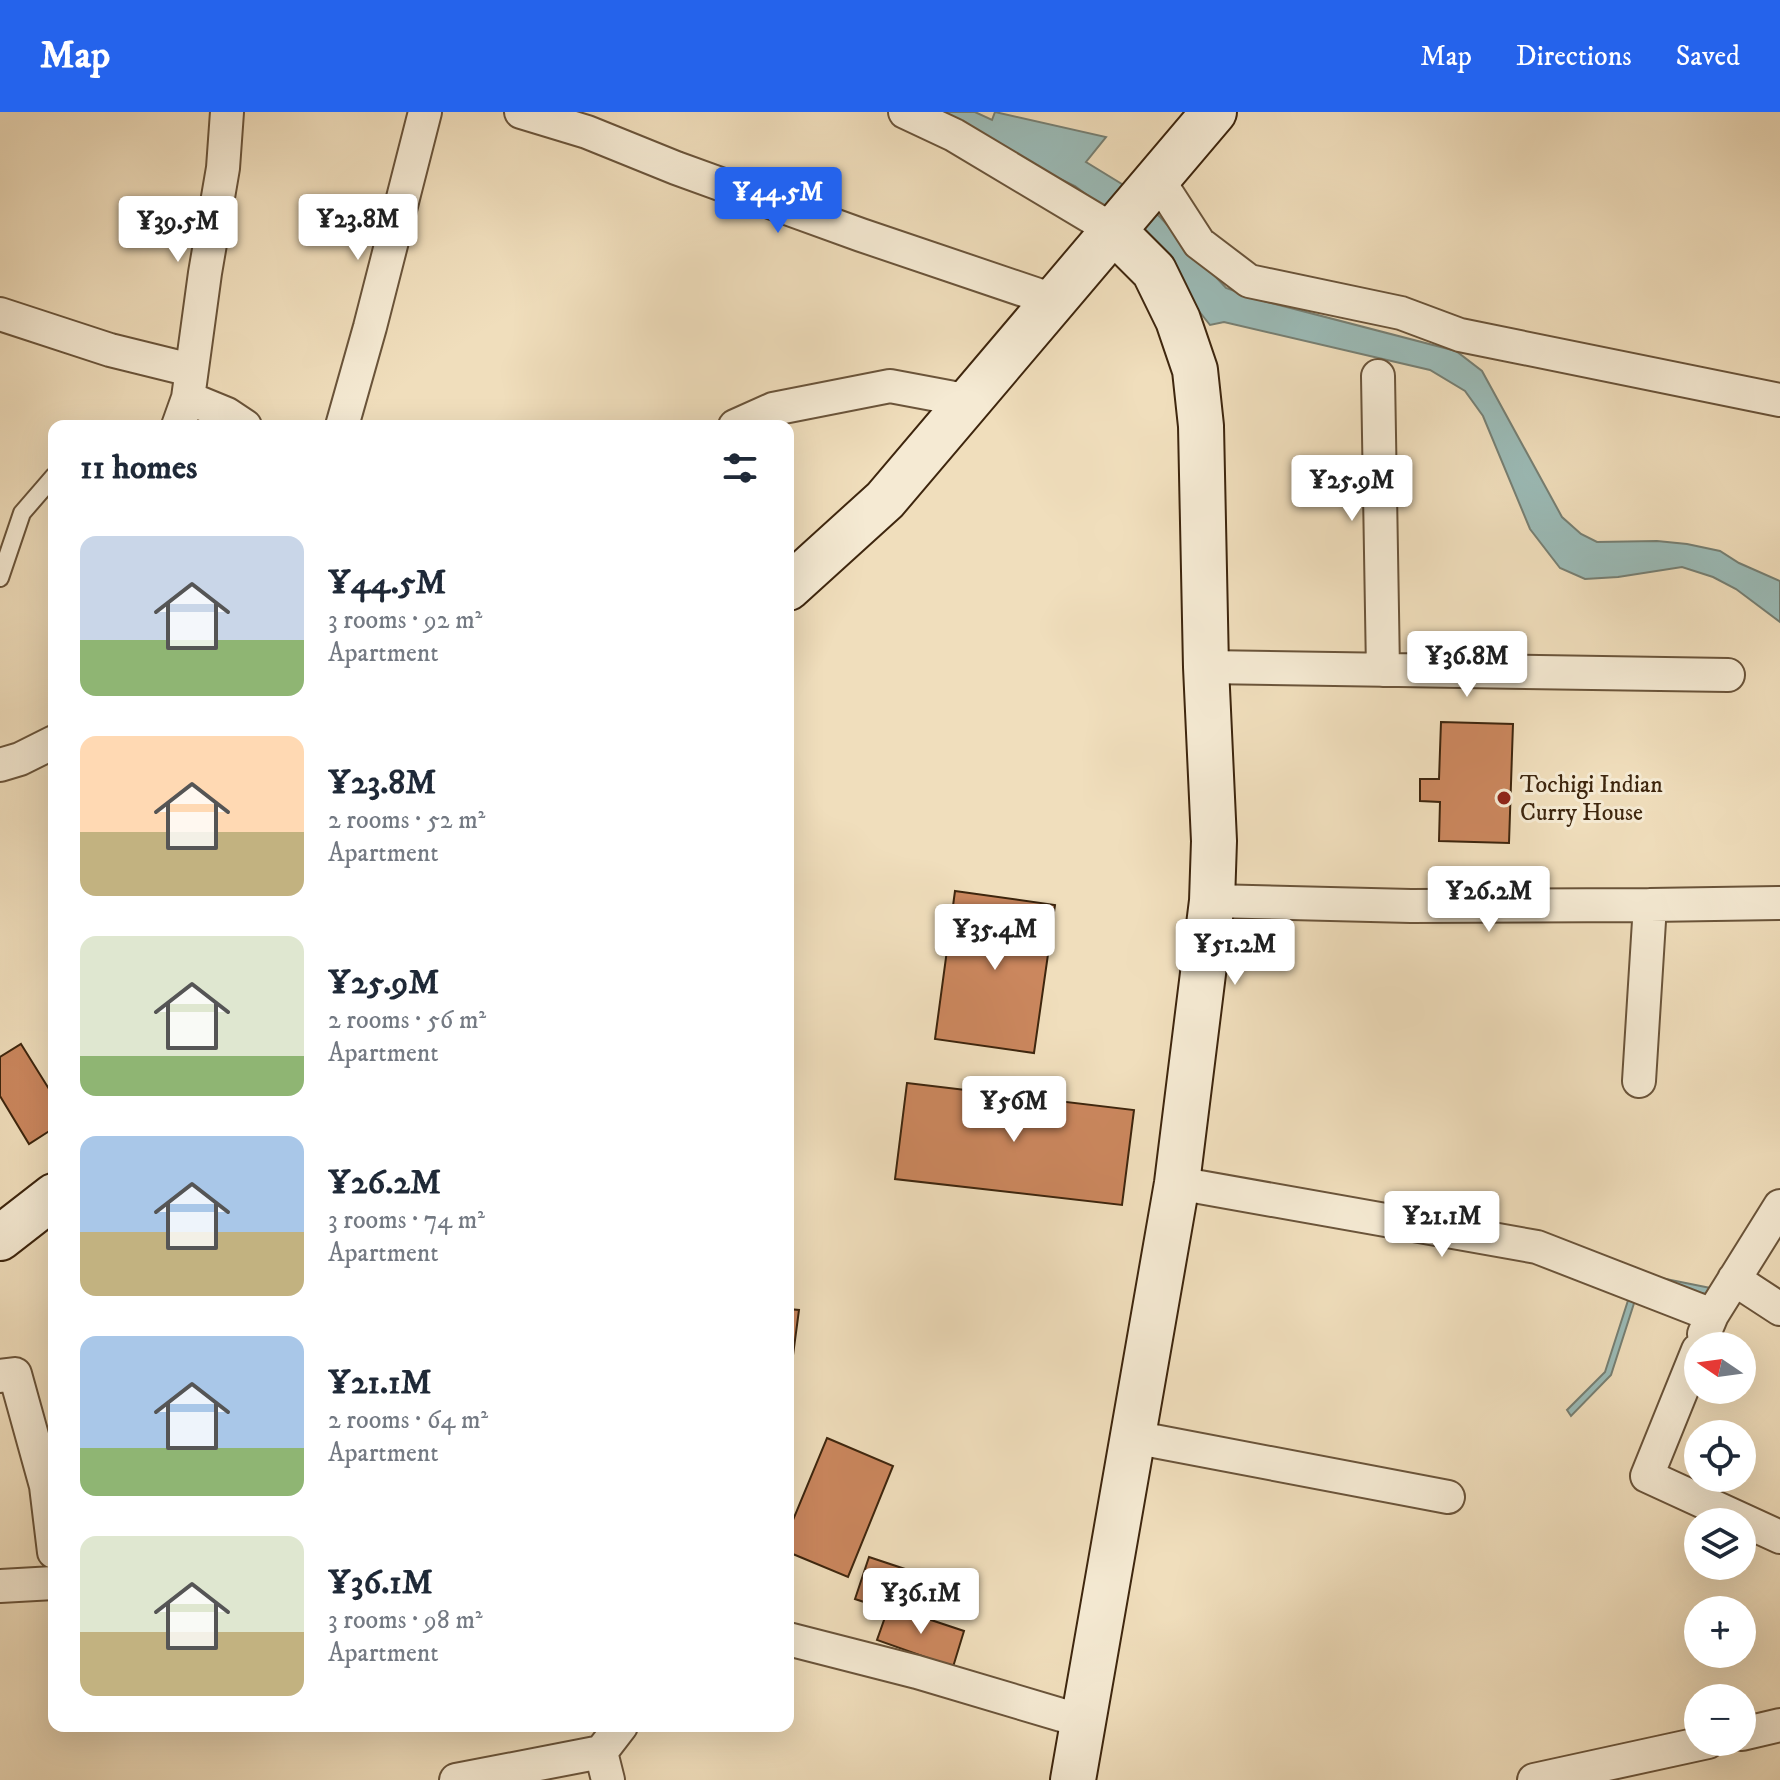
<!DOCTYPE html>
<meta charset="utf-8">
<style>
body{margin:0;font-family:"IM FELL DW Pica",serif;background:#f2f2f3;color:#1f2937;height:100vh;display:flex;flex-direction:column;font-size:30px;white-space:nowrap}
*{box-sizing:border-box;margin:0}
p{font-size:26px;color:#747a83}
.icon{flex:none;width:44px;height:44px;fill:none;stroke:currentColor;stroke-width:2;stroke-linecap:round;stroke-linejoin:round}
.map{position:relative;flex:1;overflow:hidden}
.details{position:absolute;left:48px;top:308px;width:746px;height:1312px;display:flex;flex-direction:column;background:#fff;border-radius:16px;box-shadow:0 8px 32px #0002}
.details>*{flex:none}
.needle{width:52px;rotate:283deg}
.controls{position:absolute;left:1684px;top:1220px;display:grid;gap:16px}
.controls a{display:grid;place-items:center;width:72px;height:72px;border-radius:50%;background:#fff;box-shadow:0 8px 32px #0002;font-size:40px}
.price{position:absolute;translate:-50% -68px;padding:0 18px;border-radius:8px;background:#fff;color:#222;font-size:26px;line-height:52px;filter:drop-shadow(0 2px 4px #0008)}
.price::after{content:'';position:absolute;left:50%;top:48px;width:24px;height:18px;margin-left:-12px;background:inherit;clip-path:polygon(0 0,100% 0,50% 100%)}
.price.current{background:#2563eb;color:#fff}
ul{padding:0;list-style:none}
li{display:flex;align-items:center;gap:24px;height:200px;padding:0 32px}
li span{display:grid;place-items:center;flex:none;width:224px;height:160px;border-radius:16px;color:#555}
li>.icon{margin-inline-start:auto}
span .icon{width:96px;height:96px;fill:#fffc;stroke-width:1}
li b{font-size:34px}
h2{display:flex;justify-content:space-between;align-items:center;height:96px;padding:0 32px;font-size:34px}
header{display:flex;align-items:center;gap:48px;box-sizing:border-box;height:112px;padding:0 40px;background:#2563eb;color:#fff}
header strong{font-size:38px}
nav{display:flex;gap:44px;margin-inline-start:auto;font-size:28px}
.map>svg:first-child{display:block}
.water{fill:#9bbbb7;stroke:#767f73;stroke-width:2}
.building{fill:#cb875e;stroke:#3e260e;stroke-width:2}
.lines{fill:none;stroke-linecap:round;stroke-linejoin:round}
.lane-casing{stroke:#6a543a;stroke-width:20}
.street-casing{stroke:#6a543a;stroke-width:36}
.secondary-casing{stroke:#3e260e;stroke-width:48}
.lane{stroke:#f5ead3;stroke-width:16}
.street{stroke:#f5ead3;stroke-width:32}
.secondary{stroke:#f5ead3;stroke-width:44}
.poi-dot{fill:#8f2418;stroke:#f5ead3;stroke-width:3}
.labels{text-anchor:middle;stroke-width:6;stroke-linejoin:round;paint-order:stroke}
.poi-label{font-size:24px;fill:#3e260e;stroke:#f5ead3;text-anchor:start}
</style>
<header>
<strong>Map</strong>
<nav><a>Map</a><a>Directions</a><a>Saved</a></nav>
</header>
<div class="map">
<svg width="1780" height="1668" viewBox="0 0 1780 1668">
<rect width="100%" height="100%" fill="#f0debc"/>
<filter id="stains"><feTurbulence type="fractalNoise" baseFrequency=".0025" numOctaves="4"/><feColorMatrix values="0 0 0 0 .2 0 0 0 0 .09 0 0 0 0 .02 0 0 0 .5 -.17"/></filter>
<radialGradient id="worn" r=".72"><stop offset=".6" stop-color="#630" stop-opacity="0"/><stop offset="1" stop-color="#630" stop-opacity=".3"/></radialGradient>
<path class="water" d="M 929,0 L 975,0 L 992,8 L 995,0 L 1106,25 L 1086,50 L 1130,77 L 1160,105 L 1226,176 L 1260,188 L 1456,239 L 1482,259 L 1562,405 L 1581,422 L 1597,430 L 1657,429 L 1687,432 L 1720,439 L 1739,451 L 1780,469 L 1780,510 L 1736,477 L 1713,465 L 1682,455 L 1618,465 L 1585,467 L 1560,456 L 1530,417 L 1483,304 L 1465,279 L 1430,258 L 1224,210 L 1210,213 L 1136,120 L 1075,74 L 1014,45 Z
M 1646,1163 L 1780,1190 L 1780,1197 L 1647,1170 L 1637,1182 L 1611,1263 L 1571,1304 L 1567,1298 L 1605,1260 L 1632,1176 Z"/>
<path class="building" d="M 1441,610 L 1513,612 L 1509,731 L 1439,729 L 1440,690 L 1420,689 L 1420,667 L 1439,667 Z
M 955,779 L 1055,793 L 1034,941 L 935,927 Z
M 21,932 L 54,985 L 54,1016 L 29,1032 L 0,984 L 0,945 Z
M 907,971 L 1134,998 L 1122,1093 L 895,1067 Z
M 788,1197 L 799,1198 L 788,1281 Z
M 827,1326 L 893,1354 L 848,1465 L 788,1440 L 788,1420 Z
M 869,1445 L 911,1459 L 898,1501 L 855,1487 Z
M 889,1494 L 964,1519 L 953,1555 L 877,1528 Z"/>
<g class="lines">
<g class="lane-casing">
<path id="lane" d="M 0,466 L 22,401 L 54,364"/>
</g>
<g class="street-casing">
<path id="street" d="M 521,0 L 587,20 L 676,56 L 861,123 L 1053,188
M 905,0 L 954,23 L 1113,118
M 1157,66 L 1199,131 L 1249,169 L 1401,201 L 1460,223 L 1780,288
M 0,202 L 110,238 L 191,258
M 1378,264 L 1383,558
M 188,286 L 227,302 L 245,314
M 178,314 L 188,286 L 205,161 L 223,56 L 227,0
M 342,314 L 370,215 L 425,0
M 735,314 L 773,297 L 890,274 L 970,289
M 1206,555 L 1728,563
M 0,653 L 20,647 L 54,630
M 1212,789 L 1411,794 L 1650,793 L 1639,969
M 1650,793 L 1779,791
M 1177,1071 L 1537,1135 L 1712,1203
M 1734,1167 L 1780,1197
M 1704,1222 L 1712,1203 L 1780,1094
M 1698,1238 L 1647,1364 L 1780,1425
M 0,1264 L 15,1262 L 46,1374 L 54,1440
M 1133,1325 L 1448,1385
M 0,1474 L 54,1471
M 788,1527 L 917,1560 L 1085,1610
M 1742,1622 L 1780,1613
M 601,1640 L 608,1668
M 456,1668 L 601,1640 L 621,1614
M 1534,1668 L 1708,1630"/>
</g>
<g class="secondary-casing">
<path id="secondary" d="M 788,476 L 885,388 L 1214,0
M 0,1126 L 54,1084
M 1073,1668 L 1177,1071 L 1212,789 L 1214,729 L 1206,555 L 1201,314 L 1195,258 L 1178,208 L 1154,159 L 1113,118"/>
</g>
<use href="#lane" class="lane"/>
<use href="#street" class="street"/>
<use href="#secondary" class="secondary"/>
</g>
<circle class="poi-dot" cx="1504" cy="686" r="8"/>
<g class="labels">
<g class="poi-label">
<text x="1520" y="680">Tochigi Indian<tspan x="1520" dy="28">Curry House</tspan></text>
</g>
</g>
<rect width="100%" height="100%" filter="url(#stains)"/>
<rect width="100%" height="100%" fill="url(#worn)"/>
</svg>
<div class="controls">
<a><svg class="needle" viewBox="-14 -14 28 28"><path d="M0-13l5 13h-10z" fill="#e53935"/><path d="M0 13l5-13h-10z" fill="#747a83"/></svg></a>
<a><svg class="icon" aria-label="locate" viewBox="0 0 24 24"><circle cx="12" cy="12" r="6"/><path d="M12 2v4M12 18v4M2 12h4M18 12h4"/></svg></a>
<a><svg class="icon" aria-label="layers" viewBox="0 0 24 24"><path d="M12 4l9 5-9 5-9-5zM3 14l9 5 9-5"/></svg></a>
<a>+</a>
<a>−</a>
</div>
<b class="price current" style="left:778px;top:123px">¥44.5M</b>
<b class="price" style="left:358px;top:150px">¥23.8M</b>
<b class="price" style="left:178px;top:152px">¥39.5M</b>
<b class="price" style="left:1352px;top:411px">¥25.9M</b>
<b class="price" style="left:1467px;top:587px">¥36.8M</b>
<b class="price" style="left:1489px;top:822px">¥26.2M</b>
<b class="price" style="left:995px;top:860px">¥35.4M</b>
<b class="price" style="left:1235px;top:875px">¥51.2M</b>
<b class="price" style="left:1014px;top:1032px">¥56M</b>
<b class="price" style="left:1442px;top:1147px">¥21.1M</b>
<b class="price" style="left:921px;top:1524px">¥36.1M</b>
<section class="details">
<h2>11 homes<svg class="icon" aria-label="filters" viewBox="0 0 24 24"><path d="M4 7h16M4 17h16"/><circle cx="9" cy="7" r="2"/><circle cx="15" cy="17" r="2"/></svg></h2>
<ul>
<li><span style="background:linear-gradient(#c9d6e8 65%,#8fb573 0)"><svg class="icon" aria-label="home" viewBox="0 0 24 24"><path d="M3 11l9-7 9 7M6 9v11h12V9"/></svg></span><div><b>¥44.5M</b><p>3 rooms · 92 m²</p><p>Apartment</p></div></li>
<li><span style="background:linear-gradient(#ffd9b3 60%,#c2b280 0)"><svg class="icon" aria-label="home" viewBox="0 0 24 24"><path d="M3 11l9-7 9 7M6 9v11h12V9"/></svg></span><div><b>¥23.8M</b><p>2 rooms · 52 m²</p><p>Apartment</p></div></li>
<li><span style="background:linear-gradient(#dfe7d0 75%,#8fb573 0)"><svg class="icon" aria-label="home" viewBox="0 0 24 24"><path d="M3 11l9-7 9 7M6 9v11h12V9"/></svg></span><div><b>¥25.9M</b><p>2 rooms · 56 m²</p><p>Apartment</p></div></li>
<li><span style="background:linear-gradient(#a9c7e8 60%,#c2b280 0)"><svg class="icon" aria-label="home" viewBox="0 0 24 24"><path d="M3 11l9-7 9 7M6 9v11h12V9"/></svg></span><div><b>¥26.2M</b><p>3 rooms · 74 m²</p><p>Apartment</p></div></li>
<li><span style="background:linear-gradient(#a9c7e8 70%,#8fb573 0)"><svg class="icon" aria-label="home" viewBox="0 0 24 24"><path d="M3 11l9-7 9 7M6 9v11h12V9"/></svg></span><div><b>¥21.1M</b><p>2 rooms · 64 m²</p><p>Apartment</p></div></li>
<li><span style="background:linear-gradient(#dfe7d0 60%,#c2b280 0)"><svg class="icon" aria-label="home" viewBox="0 0 24 24"><path d="M3 11l9-7 9 7M6 9v11h12V9"/></svg></span><div><b>¥36.1M</b><p>3 rooms · 98 m²</p><p>Apartment</p></div></li>
</ul>
</section>
</div>
